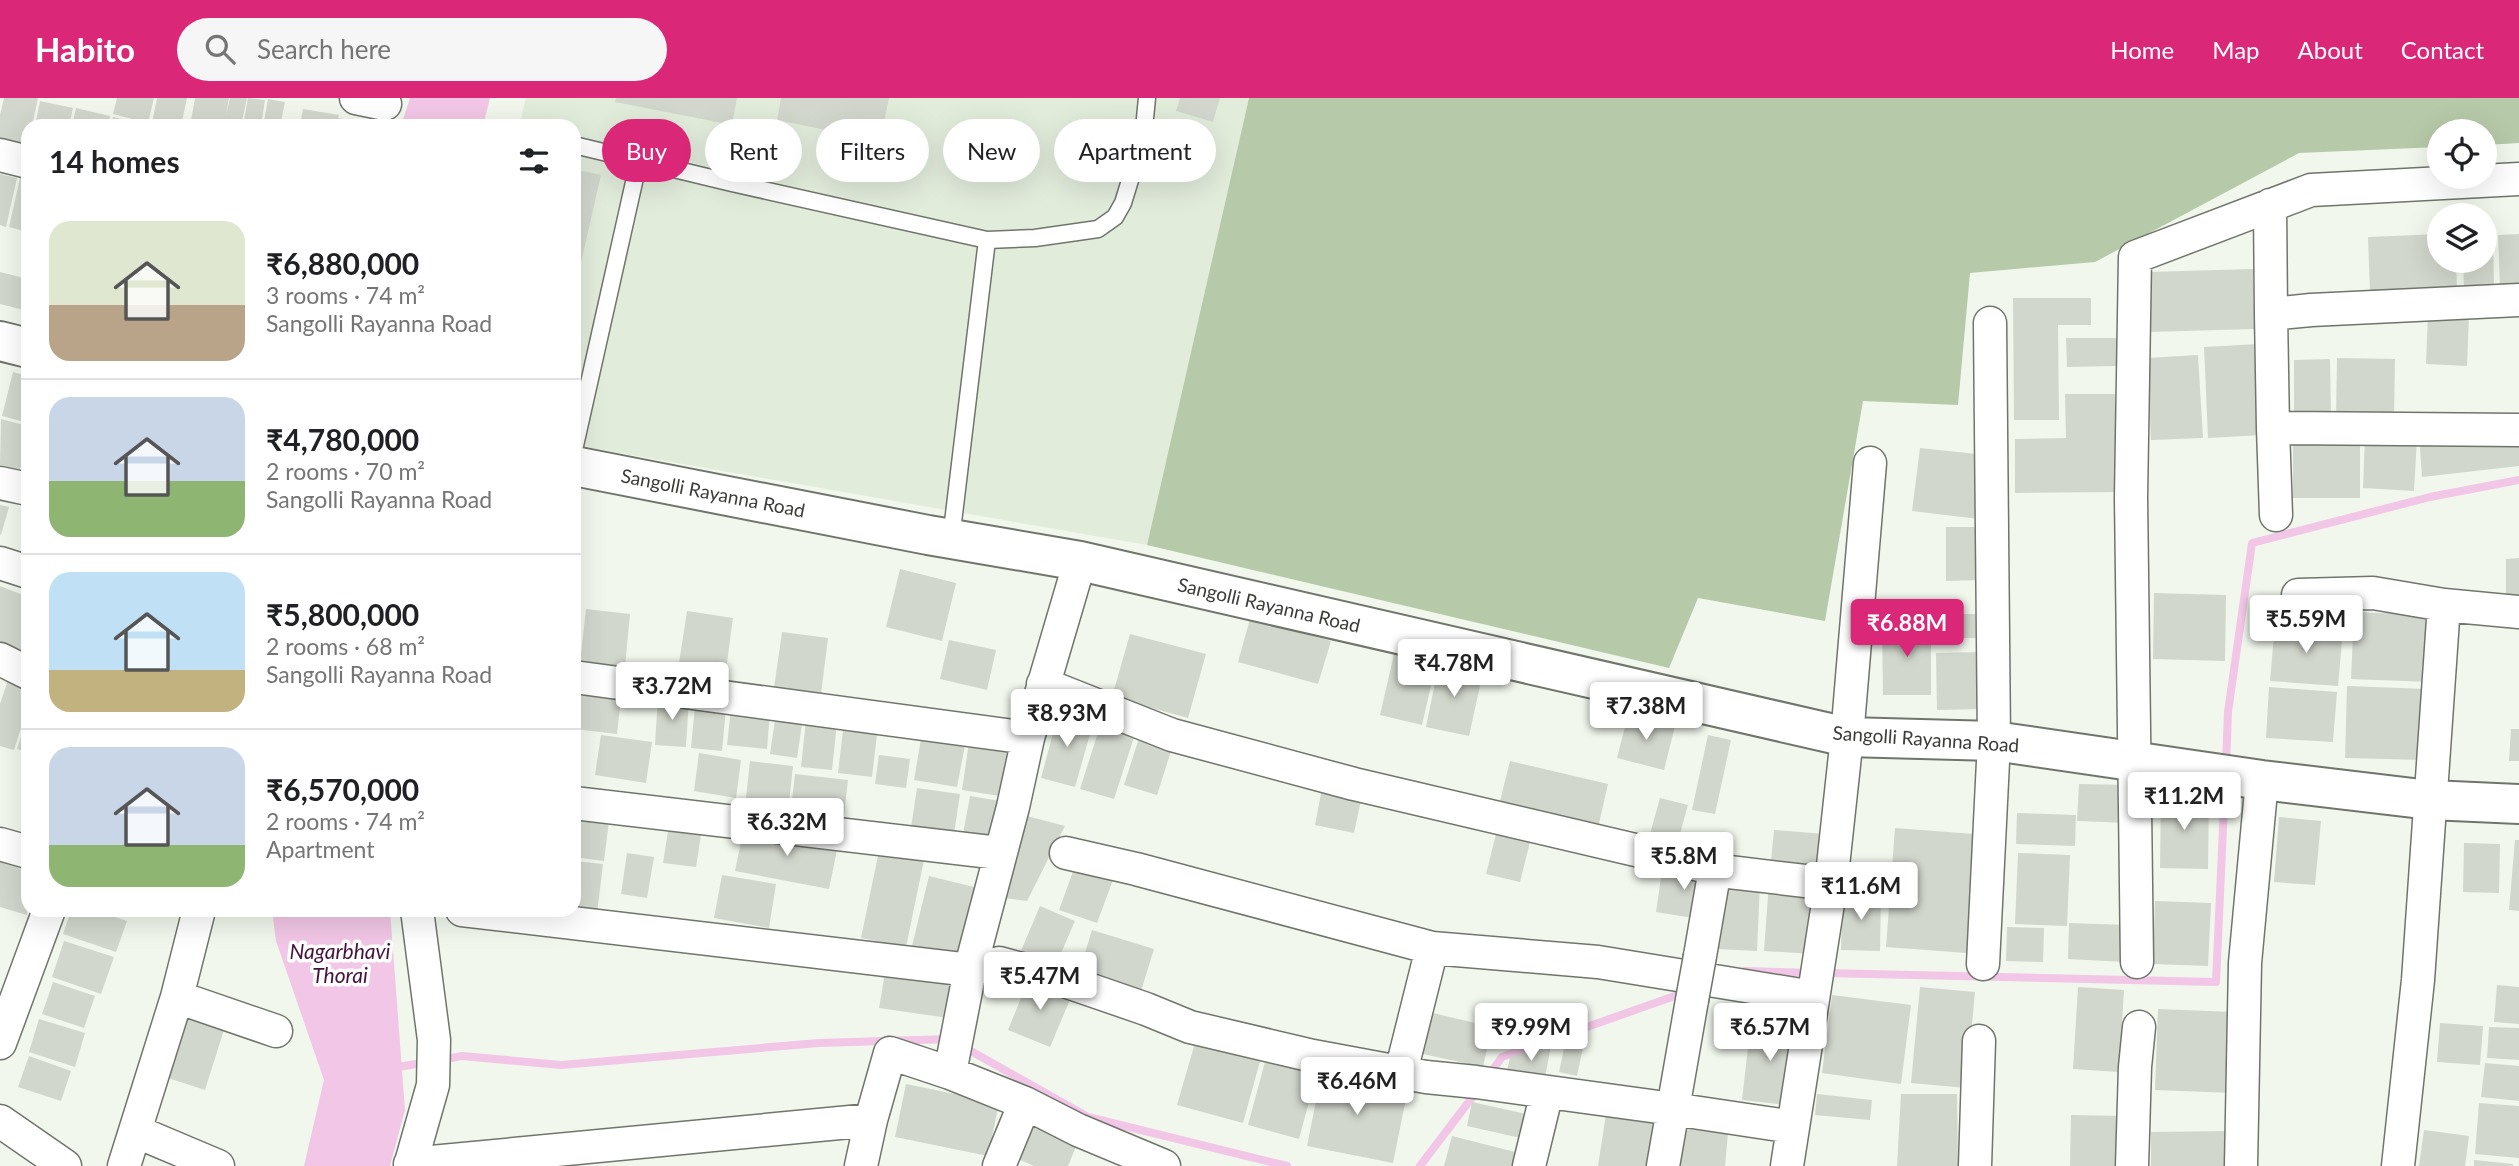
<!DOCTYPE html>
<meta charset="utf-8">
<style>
body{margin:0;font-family:Lato,sans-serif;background:#f6f6f6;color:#202124;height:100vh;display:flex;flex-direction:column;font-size:26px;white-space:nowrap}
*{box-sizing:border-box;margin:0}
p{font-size:23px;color:#757577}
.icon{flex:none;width:38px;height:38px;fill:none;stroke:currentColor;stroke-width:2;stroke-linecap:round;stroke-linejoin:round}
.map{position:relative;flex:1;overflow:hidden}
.drawer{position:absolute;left:21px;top:21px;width:560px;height:798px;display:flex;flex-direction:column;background:#fff;border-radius:21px;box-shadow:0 7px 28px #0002}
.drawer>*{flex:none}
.top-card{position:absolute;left:602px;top:21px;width:665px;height:63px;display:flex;gap:14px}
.fabs{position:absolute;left:2427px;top:21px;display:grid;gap:14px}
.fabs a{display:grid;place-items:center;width:70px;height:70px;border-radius:50%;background:#fff;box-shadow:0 7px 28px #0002;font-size:35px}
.price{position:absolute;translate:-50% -60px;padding:0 16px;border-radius:7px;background:#fff;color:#222;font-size:23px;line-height:46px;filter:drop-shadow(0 2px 4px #0008)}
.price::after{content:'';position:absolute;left:50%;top:42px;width:21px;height:16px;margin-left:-10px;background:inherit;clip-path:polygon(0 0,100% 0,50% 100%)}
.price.current{background:#db2777;color:#fff}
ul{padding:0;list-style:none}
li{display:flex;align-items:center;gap:21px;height:175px;padding:0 28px}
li+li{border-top:2px solid #e0e0e0}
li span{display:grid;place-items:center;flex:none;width:196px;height:140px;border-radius:21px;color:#555}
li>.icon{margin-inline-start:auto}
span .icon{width:84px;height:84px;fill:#fffc;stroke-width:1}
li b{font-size:30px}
h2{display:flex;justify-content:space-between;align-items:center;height:84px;padding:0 28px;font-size:30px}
.pill{padding:0 24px;border-radius:32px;background:#fff;box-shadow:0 7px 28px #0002;font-size:24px;line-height:63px}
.pill.current{background:#db2777;color:#fff}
header{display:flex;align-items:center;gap:42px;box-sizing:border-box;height:98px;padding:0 35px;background:#db2777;color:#fff}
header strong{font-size:33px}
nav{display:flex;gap:38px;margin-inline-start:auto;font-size:24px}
.search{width:490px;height:63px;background:#f6f6f6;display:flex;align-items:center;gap:18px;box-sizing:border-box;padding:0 24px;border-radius:38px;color:#757577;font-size:26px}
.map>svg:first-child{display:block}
.built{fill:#e2ecdb}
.green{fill:#b6c9a8}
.water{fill:#f2c6e6}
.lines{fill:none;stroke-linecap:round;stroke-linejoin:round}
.stream{stroke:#f2c6e6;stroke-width:8}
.building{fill:#d2d7cd}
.lane-casing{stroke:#70756c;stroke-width:19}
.street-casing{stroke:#70756c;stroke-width:35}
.secondary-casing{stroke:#70756c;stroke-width:42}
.lane{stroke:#fff;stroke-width:16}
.street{stroke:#fff;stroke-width:32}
.secondary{stroke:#fff;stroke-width:38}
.street-bridge-casing{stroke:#70756c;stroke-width:35;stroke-linecap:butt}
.street-bridge{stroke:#fff;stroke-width:32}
.labels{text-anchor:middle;stroke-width:7;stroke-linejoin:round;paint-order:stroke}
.street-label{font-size:19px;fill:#3a3c38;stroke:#fff}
.water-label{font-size:21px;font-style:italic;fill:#44123b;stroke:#fff}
</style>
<header>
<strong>Habito</strong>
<div class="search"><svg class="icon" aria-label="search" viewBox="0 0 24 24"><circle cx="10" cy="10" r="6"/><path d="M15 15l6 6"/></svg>Search here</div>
<nav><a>Home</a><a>Map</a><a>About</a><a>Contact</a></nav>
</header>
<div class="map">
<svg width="2519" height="1068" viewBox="0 0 2519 1068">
<rect width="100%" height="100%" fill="#f1f7ed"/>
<path class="built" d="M 526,0 L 1249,0 L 1147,447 L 574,347 L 574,28 L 519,28 Z"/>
<path class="green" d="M 1249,0 L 2519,0 L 2519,45 L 2485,47 L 2485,33 L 2440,33 L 2439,49 L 2299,55 L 2095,164 L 1970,175 L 1958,307 L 1863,303 L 1825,523 L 1698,500 L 1669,570 L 1147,447 Z"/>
<path class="water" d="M 410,0 L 490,0 L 483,28 L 401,28 Z
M 272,812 L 390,812 L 405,1012 L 390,1068 L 304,1068 L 324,982 L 276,843 Z"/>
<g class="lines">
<path class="stream" d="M 2226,666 L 2228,614 L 2252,445 L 2430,399 L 2519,382
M 1745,873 L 1812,875
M 1825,875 L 2216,884 L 2225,686
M 962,948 L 1088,1019 L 1287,1068
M 441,962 L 462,958 L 561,967 L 819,945 L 950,941
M 392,970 L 428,964
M 1489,977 L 1502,959 L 1686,894
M 1420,1068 L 1477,993"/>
</g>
<path class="building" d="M 4,0 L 38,0 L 32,28 L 28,28 L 27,52 L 0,46 L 0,17 Z
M 117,0 L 154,0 L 148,25 L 113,16 Z
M 157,0 L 187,0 L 181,28 L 152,25 Z
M 195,0 L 229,0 L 226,17 L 230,0 L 247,0 L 241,28 L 190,28 Z
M 248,0 L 265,2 L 261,28 L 243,28 Z
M 616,0 L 737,0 L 732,27 L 615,4 Z
M 781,0 L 889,0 L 880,43 L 777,22 Z
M 1180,0 L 1220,0 L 1213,24 L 1176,13 Z
M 268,1 L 285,4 L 280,28 L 263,28 Z
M 40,3 L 73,10 L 69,28 L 35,28 Z
M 76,10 L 110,18 L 108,28 L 72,28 Z
M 303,11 L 339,17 L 338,20 L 354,23 L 353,28 L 300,28 Z
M 113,19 L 146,27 L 146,28 L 111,28 Z
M 574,71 L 601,77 L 575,191 L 574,191 Z
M 0,76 L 17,80 L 6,129 L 0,127 Z
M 20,80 L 28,82 L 28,134 L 9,129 Z
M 2440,136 L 2440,163 L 2456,163 L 2457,191 L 2370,194 L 2368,139 Z
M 2485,136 L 2493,136 L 2494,191 L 2464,192 L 2463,163 L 2485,163 Z
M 2519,136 L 2519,189 L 2500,190 L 2498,137 Z
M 2253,171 L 2254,231 L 2149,234 L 2148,174 Z
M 0,174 L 28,181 L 28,213 L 0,206 Z
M 2013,200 L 2091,200 L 2091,227 L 2058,227 L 2059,322 L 2014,322 Z
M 2428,215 L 2469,217 L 2467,268 L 2426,266 Z
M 2066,240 L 2118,240 L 2118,268 L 2067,269 Z
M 2258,246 L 2263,337 L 2208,340 L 2204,249 Z
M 2198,257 L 2203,340 L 2151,342 L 2147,260 Z
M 2337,260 L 2395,261 L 2394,319 L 2336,318 Z
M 2330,261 L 2331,319 L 2294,319 L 2294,262 Z
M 13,274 L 28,278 L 28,325 L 2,318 Z
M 2065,296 L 2115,296 L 2116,394 L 2015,395 L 2015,341 L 2066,340 Z
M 1,321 L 28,328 L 28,343 L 20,372 L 0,367 Z
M 2293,336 L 2360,336 L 2360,400 L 2293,400 Z
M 2419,336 L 2519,337 L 2519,368 L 2422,379 Z
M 2365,338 L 2417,340 L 2414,393 L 2363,390 Z
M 1920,350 L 1986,357 L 1979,421 L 1912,413 Z
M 0,407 L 9,409 L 1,437 L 0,436 Z
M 1946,429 L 1983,429 L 1983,482 L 1946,483 Z
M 2519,460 L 2519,499 L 2506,499 L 2506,461 Z
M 900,471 L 956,485 L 942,543 L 886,529 Z
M 0,488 L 28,499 L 28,533 L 20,555 L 0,548 Z
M 2154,495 L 2226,497 L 2225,563 L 2153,561 Z
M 586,511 L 630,516 L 625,568 L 580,564 Z
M 687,513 L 733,520 L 726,572 L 679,565 Z
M 2354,514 L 2433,517 L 2430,584 L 2351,581 Z
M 1941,516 L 1987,516 L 1987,540 L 1942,540 Z
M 1250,521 L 1331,543 L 1318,586 L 1238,564 Z
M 1882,526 L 1931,526 L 1931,597 L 1883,597 Z
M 2275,526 L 2343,532 L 2338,588 L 2270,583 Z
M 782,534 L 828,540 L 821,596 L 774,590 Z
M 1130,536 L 1206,556 L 1188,620 L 1112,599 Z
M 949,542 L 996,552 L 987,592 L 940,581 Z
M 1982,554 L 1983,611 L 1937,612 L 1936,555 Z
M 1394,556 L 1436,566 L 1422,627 L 1380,617 Z
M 1439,565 L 1483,574 L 1469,638 L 1426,629 Z
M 8,582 L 28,588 L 28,608 L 14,652 L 0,648 L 0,606 Z
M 575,587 L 622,592 L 617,636 L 574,631 Z
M 2347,588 L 2427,591 L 2425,662 L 2345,660 Z
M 2269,589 L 2337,594 L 2333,644 L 2266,640 Z
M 658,599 L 689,600 L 686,649 L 655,647 Z
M 695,608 L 726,611 L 722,653 L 691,650 Z
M 731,610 L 770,614 L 767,651 L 727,647 Z
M 1059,613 L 1094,622 L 1075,689 L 1041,680 Z
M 1628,617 L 1675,628 L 1664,672 L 1617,660 Z
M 27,620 L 28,620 L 28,654 L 17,651 Z
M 775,622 L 802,626 L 797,660 L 770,656 Z
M 806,622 L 837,625 L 832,672 L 801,669 Z
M 1102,622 L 1136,633 L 1114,701 L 1080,691 Z
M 844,624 L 878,628 L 872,679 L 838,675 Z
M 2511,631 L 2519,631 L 2519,663 L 2509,663 Z
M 922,635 L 966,642 L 957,689 L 914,682 Z
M 601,637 L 652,644 L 646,685 L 595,677 Z
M 1140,637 L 1173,647 L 1157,697 L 1124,687 Z
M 1708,637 L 1731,642 L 1715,716 L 1692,712 Z
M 969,644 L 1014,650 L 1006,699 L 962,692 Z
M 699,655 L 741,662 L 736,700 L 694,693 Z
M 879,657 L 910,661 L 906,690 L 875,686 Z
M 750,663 L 793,668 L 789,705 L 746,700 Z
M 1510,663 L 1608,686 L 1597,734 L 1498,711 Z
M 795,676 L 848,682 L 844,717 L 791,711 Z
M 1323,685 L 1363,693 L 1354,735 L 1315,727 Z
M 2079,686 L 2130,687 L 2129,725 L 2077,723 Z
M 917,690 L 960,696 L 954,736 L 911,730 Z
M 2161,697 L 2209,698 L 2208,771 L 2160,770 Z
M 970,698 L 1000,703 L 992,746 L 962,741 Z
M 1660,700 L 1688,707 L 1676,750 L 1648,743 Z
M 574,711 L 610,715 L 604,763 L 574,759 Z
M 2017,715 L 2076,717 L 2075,748 L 2016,746 Z
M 1027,718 L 1065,728 L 1027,803 L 1004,800 Z
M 2279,719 L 2321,723 L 2315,787 L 2274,784 Z
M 670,720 L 703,724 L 696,769 L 663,765 Z
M 1498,728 L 1532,736 L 1520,784 L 1486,776 Z
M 744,729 L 838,747 L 829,791 L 735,773 Z
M 1895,730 L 1987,737 L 1979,856 L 1886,849 Z
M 1774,732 L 1825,736 L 1821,778 L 1770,774 Z
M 2515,742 L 2519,742 L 2519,813 L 2509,812 Z
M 2464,745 L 2500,746 L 2499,795 L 2463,794 Z
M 880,748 L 925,757 L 906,849 L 861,840 Z
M 627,755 L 654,759 L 647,800 L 621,796 Z
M 2018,755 L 2070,757 L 2067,828 L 2015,826 Z
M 574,763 L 603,766 L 597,816 L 574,813 Z
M 0,764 L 28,772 L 27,817 L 0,809 Z
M 1663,766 L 1712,773 L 1705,822 L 1656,814 Z
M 1075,768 L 1113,782 L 1097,825 L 1059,812 Z
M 722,777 L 776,786 L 769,830 L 714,820 Z
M 929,778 L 978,790 L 960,861 L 912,848 Z
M 1720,784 L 1760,785 L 1757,853 L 1717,851 Z
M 1769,784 L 1817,787 L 1813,856 L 1764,853 Z
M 1842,796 L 1881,797 L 1880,853 L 1841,852 Z
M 2155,803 L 2211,805 L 2208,868 L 2153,866 Z
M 1040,808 L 1075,823 L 1052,876 L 1017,862 Z
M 71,812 L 94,812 L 127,823 L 116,854 L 63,836 Z
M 2069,825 L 2128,827 L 2126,864 L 2068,861 Z
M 2007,829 L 2044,830 L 2043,864 L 2006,863 Z
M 1092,832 L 1154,851 L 1138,903 L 1076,884 Z
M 64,843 L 114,859 L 101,896 L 52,879 Z
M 886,869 L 954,879 L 948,920 L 879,910 Z
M 1029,880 L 1072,897 L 1050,949 L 1008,932 Z
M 53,884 L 95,898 L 84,930 L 42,916 Z
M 2497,887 L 2519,889 L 2519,926 L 2494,924 Z
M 1920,889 L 1975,894 L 1966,990 L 1911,985 Z
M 2078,889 L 2124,892 L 2119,974 L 2073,971 Z
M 1832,897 L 1911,907 L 1901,986 L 1822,975 Z
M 185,906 L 228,919 L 205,992 L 162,978 Z
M 2158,911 L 2234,914 L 2232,995 L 2155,992 Z
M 1433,915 L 1492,929 L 1483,969 L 1423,956 Z
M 39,921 L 85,935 L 75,969 L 29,954 Z
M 1751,923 L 1797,928 L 1788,1007 L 1742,1002 Z
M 2440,925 L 2483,928 L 2480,967 L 2437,964 Z
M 2489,929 L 2519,930 L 2519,962 L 2487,960 Z
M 1567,936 L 1585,940 L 1577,978 L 1559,974 Z
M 1197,938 L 1262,956 L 1243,1025 L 1177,1007 Z
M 1551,947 L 1545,980 L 1507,973 L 1510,959 Z
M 29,958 L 71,973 L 61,1003 L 18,989 Z
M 1266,960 L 1317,974 L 1299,1041 L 1248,1027 Z
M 2485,965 L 2519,968 L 2519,1003 L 2481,999 Z
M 1322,973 L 1408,991 L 1393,1065 L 1307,1048 Z
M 906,986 L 999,1005 L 988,1058 L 895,1039 Z
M 1817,996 L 1872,1002 L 1870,1022 L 1815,1017 Z
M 1901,996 L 1957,996 L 1958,1068 L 1897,1068 Z
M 1472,1004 L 1530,1017 L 1525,1041 L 1467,1028 Z
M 2479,1005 L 2519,1008 L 2519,1060 L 2475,1056 Z
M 1607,1010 L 1660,1018 L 1652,1068 L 1598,1068 Z
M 2071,1017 L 2122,1018 L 2121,1068 L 2070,1068 Z
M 1030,1021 L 1079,1041 L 1068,1068 L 1034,1068 L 1014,1059 Z
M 1678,1030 L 1728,1035 L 1725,1068 L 1674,1068 Z
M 2424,1032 L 2469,1038 L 2465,1068 L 2419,1068 Z
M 2231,1033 L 2231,1068 L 2151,1068 L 2151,1034 Z
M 1452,1038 L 1519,1055 L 1516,1068 L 1444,1068 Z
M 2474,1062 L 2513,1066 L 2513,1068 L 2474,1068 Z"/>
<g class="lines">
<g class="lane-casing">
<path id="lane" d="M 574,47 L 732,85 L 987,142 L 1035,140 L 1098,131 L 1115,119 L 1123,105 L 1143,40 L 1147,0
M 574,352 L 639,62
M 951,441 L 987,142"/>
</g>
<g class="street-casing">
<path id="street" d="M 356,0 L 385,6
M 0,57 L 28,64
M 2270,107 L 2271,216
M 2273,330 L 2271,216 L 2311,212 L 2519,202
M 0,385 L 28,391
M 2276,417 L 2273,330 L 2519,332
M 0,465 L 28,474
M 2298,497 L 2373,495 L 2444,507 L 2418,882 L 2398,1068
M 2444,507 L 2519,514
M 0,561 L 28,575
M 574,579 L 1028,640
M 1043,586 L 1172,637 L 1354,686 L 1729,774 L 1831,786
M 574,705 L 999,755
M 0,746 L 28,754
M 1066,755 L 1136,771 L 1432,850 L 1598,864 L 1813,899
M 462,812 L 970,872 L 1013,709 L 1028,640 L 1080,463
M 1700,858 L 1715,771
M 2137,864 L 2131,399 L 2135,159 L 2311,92 L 2519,81
M 1983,866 L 1994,643 L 1990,225
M 177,899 L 276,933
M 1692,902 L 1673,1011 L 1793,1029
M 0,945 L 49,812
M 1401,974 L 1432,850
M 950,975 L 970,872 L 999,865 L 1056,880 L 1146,911 L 1190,929 L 1313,958 L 1426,979 L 1476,984 L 1673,1011 L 1663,1068
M 0,1023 L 65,1068
M 135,1033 L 218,1068
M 410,1066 L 871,1022
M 124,1068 L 177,899 L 199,812
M 410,1068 L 433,987 L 434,942 L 417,812
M 861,1068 L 871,1022 L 890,955 L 950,975 L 1025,1005
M 999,1068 L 1025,1005 L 1078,1032 L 1164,1068
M 1529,1068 L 1547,994
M 1787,1068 L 1831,786 L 1847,639 L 1870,365
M 1975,1068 L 1979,943
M 2132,1068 L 2135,969 L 2139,929
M 2241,1068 L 2245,865 L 2262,682"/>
</g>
<g class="secondary-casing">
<path id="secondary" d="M 0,243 L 28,250
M 574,368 L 928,437 L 1080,463 L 1847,639 L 1994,643 L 2262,682 L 2430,702 L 2519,706"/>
</g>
<use href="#lane" class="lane"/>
<use href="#street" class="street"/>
<use href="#secondary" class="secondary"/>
<g class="street-bridge-casing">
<path id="street-bridge" d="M 1692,902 L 1700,858"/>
</g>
<use href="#street-bridge" class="street-bridge"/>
</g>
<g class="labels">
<g class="street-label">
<text transform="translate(713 395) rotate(11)" y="7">Sangolli Rayanna Road</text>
<text transform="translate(1269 507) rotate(13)" y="7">Sangolli Rayanna Road</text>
<text transform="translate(1926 641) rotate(4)" y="7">Sangolli Rayanna Road</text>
</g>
<g class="water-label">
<text x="340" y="861">Nagarbhavi<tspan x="340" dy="24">Thorai</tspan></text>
</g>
</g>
</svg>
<div class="fabs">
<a><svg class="icon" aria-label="locate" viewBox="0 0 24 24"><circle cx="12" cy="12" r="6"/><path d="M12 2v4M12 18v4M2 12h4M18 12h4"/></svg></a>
<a><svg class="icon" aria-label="layers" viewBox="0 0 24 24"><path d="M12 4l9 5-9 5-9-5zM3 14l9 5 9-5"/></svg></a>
</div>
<b class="price" style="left:2306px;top:557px">₹5.59M</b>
<b class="price current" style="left:1907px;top:561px">₹6.88M</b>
<b class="price" style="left:1454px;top:601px">₹4.78M</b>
<b class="price" style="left:672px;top:624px">₹3.72M</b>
<b class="price" style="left:1646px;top:644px">₹7.38M</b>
<b class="price" style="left:1067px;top:651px">₹8.93M</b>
<b class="price" style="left:2184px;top:734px">₹11.2M</b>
<b class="price" style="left:787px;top:760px">₹6.32M</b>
<b class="price" style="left:1684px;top:794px">₹5.8M</b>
<b class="price" style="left:1861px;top:824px">₹11.6M</b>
<b class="price" style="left:1040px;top:914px">₹5.47M</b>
<b class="price" style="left:1531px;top:965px">₹9.99M</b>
<b class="price" style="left:1770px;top:965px">₹6.57M</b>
<b class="price" style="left:1357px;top:1019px">₹6.46M</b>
<div class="top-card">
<a class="pill current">Buy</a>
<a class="pill">Rent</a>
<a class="pill">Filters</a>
<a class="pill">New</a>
<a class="pill">Apartment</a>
</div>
<section class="drawer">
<h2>14 homes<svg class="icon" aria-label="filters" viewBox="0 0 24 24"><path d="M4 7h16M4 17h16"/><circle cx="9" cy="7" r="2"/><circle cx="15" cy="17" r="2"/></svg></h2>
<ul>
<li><span style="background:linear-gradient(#dfe7d0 60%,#b9a48a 0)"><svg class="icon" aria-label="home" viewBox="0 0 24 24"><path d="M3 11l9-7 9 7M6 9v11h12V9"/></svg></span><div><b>₹6,880,000</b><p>3 rooms · 74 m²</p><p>Sangolli Rayanna Road</p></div></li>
<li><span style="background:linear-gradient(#c9d6e8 60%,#8fb573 0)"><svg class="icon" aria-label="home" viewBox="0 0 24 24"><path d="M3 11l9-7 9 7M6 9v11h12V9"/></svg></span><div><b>₹4,780,000</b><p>2 rooms · 70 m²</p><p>Sangolli Rayanna Road</p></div></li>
<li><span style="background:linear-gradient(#bfe0f5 70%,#c2b280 0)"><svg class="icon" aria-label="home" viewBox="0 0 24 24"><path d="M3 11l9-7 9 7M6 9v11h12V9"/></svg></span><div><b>₹5,800,000</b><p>2 rooms · 68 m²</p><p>Sangolli Rayanna Road</p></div></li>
<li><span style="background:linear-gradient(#c9d6e8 70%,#8fb573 0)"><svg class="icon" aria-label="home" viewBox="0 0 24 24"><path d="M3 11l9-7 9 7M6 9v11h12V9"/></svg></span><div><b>₹6,570,000</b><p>2 rooms · 74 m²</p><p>Apartment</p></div></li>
</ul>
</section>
</div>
